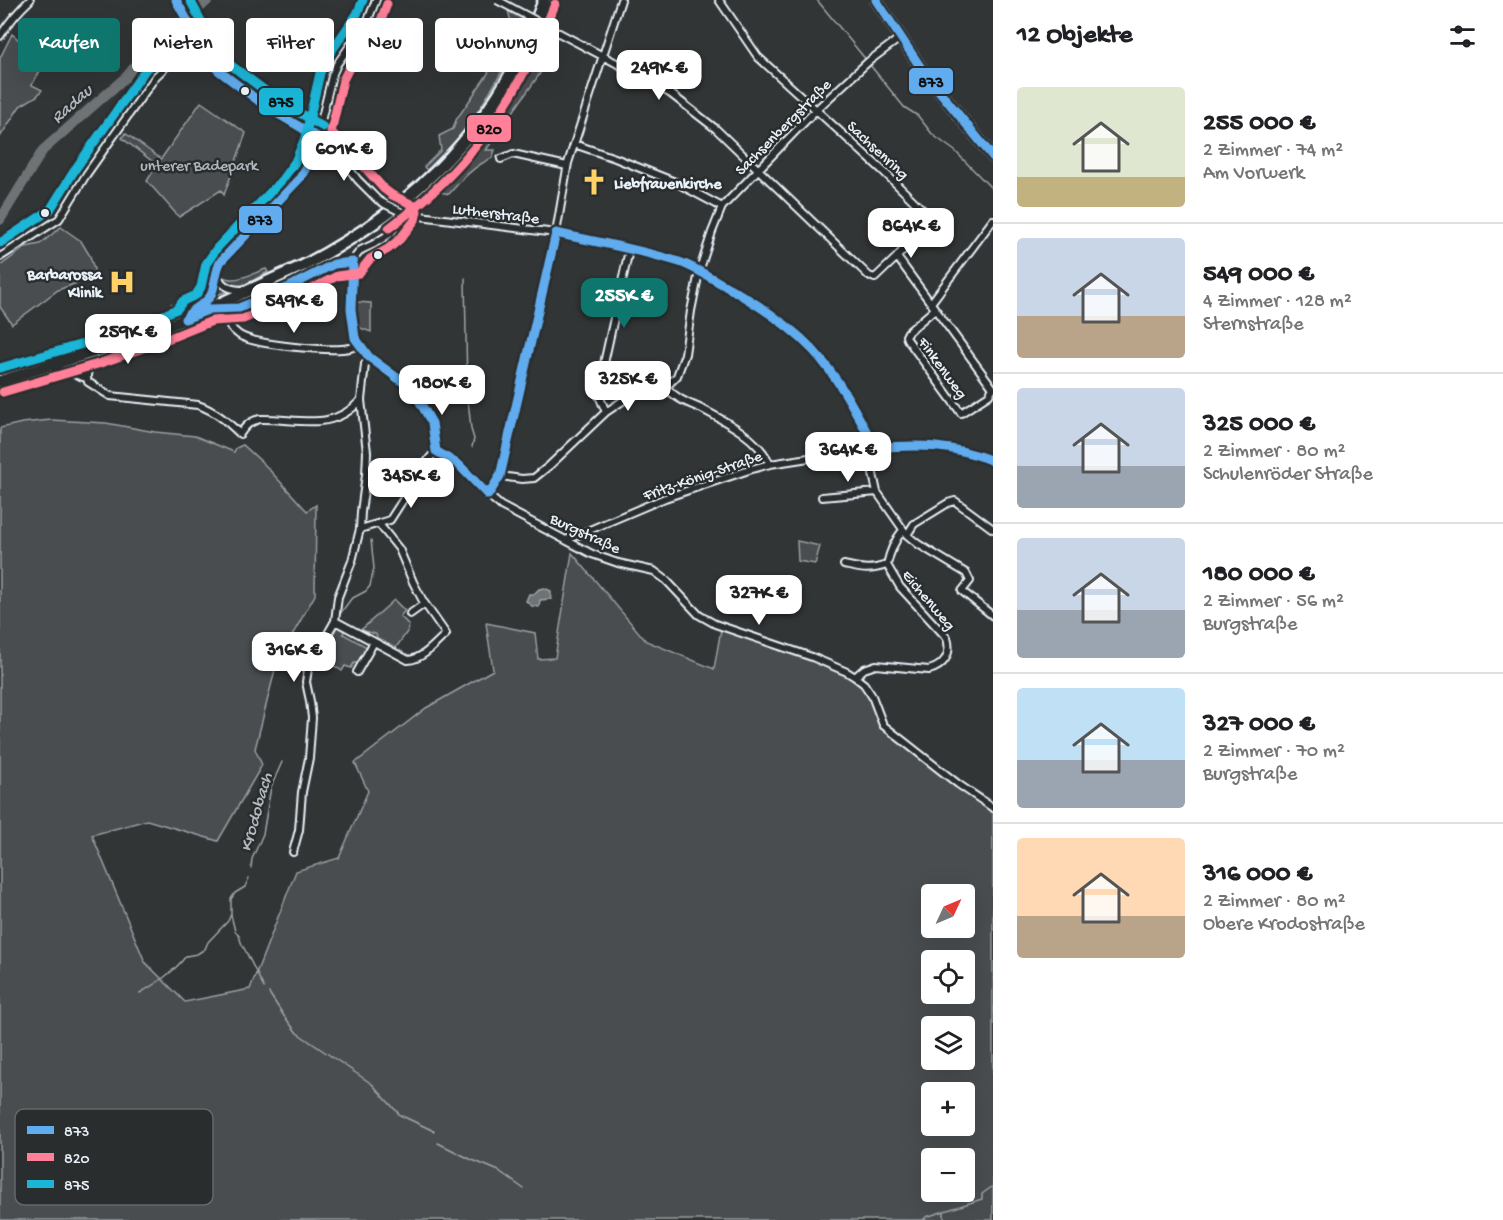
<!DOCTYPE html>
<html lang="de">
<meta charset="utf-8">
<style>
body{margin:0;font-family:"Gochi Hand",sans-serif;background:#f6f6f6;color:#202124;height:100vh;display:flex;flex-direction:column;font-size:22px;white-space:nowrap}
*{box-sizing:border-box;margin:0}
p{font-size:20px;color:#757577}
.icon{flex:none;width:33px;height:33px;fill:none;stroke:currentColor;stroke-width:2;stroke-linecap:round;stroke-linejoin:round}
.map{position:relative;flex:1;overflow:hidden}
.details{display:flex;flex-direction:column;background:#fff;width:510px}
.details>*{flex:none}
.top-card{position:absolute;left:18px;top:18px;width:570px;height:54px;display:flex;gap:12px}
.needle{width:39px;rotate:46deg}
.buttons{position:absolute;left:921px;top:884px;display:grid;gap:12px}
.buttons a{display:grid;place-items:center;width:54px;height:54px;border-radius:6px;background:#fff;box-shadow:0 6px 24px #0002;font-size:30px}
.price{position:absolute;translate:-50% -51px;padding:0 14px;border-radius:12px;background:#fff;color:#222;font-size:20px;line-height:39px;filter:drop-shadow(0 2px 3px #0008)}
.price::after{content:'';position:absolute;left:50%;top:36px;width:18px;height:14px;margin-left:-9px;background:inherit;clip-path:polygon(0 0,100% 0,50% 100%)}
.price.current{background:#0f766e;color:#fff}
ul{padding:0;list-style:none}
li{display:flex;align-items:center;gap:18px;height:150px;padding:0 24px}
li+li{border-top:2px solid #e0e0e0}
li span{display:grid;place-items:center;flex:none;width:168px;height:120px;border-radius:6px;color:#555}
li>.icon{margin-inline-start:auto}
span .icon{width:72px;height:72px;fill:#fffc;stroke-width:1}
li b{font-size:26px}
h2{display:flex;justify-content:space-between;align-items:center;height:72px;padding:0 24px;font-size:26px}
.chip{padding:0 21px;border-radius:6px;background:#fff;box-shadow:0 6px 24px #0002;font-size:21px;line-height:54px}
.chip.current{background:#0f766e;color:#fff}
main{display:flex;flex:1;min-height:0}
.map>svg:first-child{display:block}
.green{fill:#494d4f;stroke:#989fa4;stroke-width:1.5;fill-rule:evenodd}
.water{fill:#6e7376;stroke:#9fa5aa;stroke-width:1.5}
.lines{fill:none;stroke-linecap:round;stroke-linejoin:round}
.stream{stroke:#9fa5aa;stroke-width:1.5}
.river{stroke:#6e7376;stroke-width:10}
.minor-casing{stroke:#e8f1f8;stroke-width:10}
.secondary-casing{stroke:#e8f1f8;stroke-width:14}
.primary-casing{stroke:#e8f1f8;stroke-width:15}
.trunk-casing{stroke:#e8f1f8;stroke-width:15}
.minor{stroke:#2a2d2e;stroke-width:6}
.secondary{stroke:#2a2d2e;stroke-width:9}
.primary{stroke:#2a2d2e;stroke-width:10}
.trunk{stroke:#2a2d2e;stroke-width:10}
.minor-bridge-casing{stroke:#e8f1f8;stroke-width:10;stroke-linecap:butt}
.minor-bridge{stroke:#2a2d2e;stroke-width:6}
.bus-1-casing{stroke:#2a2d2e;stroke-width:14}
.bus-2-casing{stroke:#2a2d2e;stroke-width:14}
.bus-3-casing{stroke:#2a2d2e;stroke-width:14}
.bus-1{stroke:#60acee;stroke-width:9}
.bus-2{stroke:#ff8098;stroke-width:9}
.bus-3{stroke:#1ab6d8;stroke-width:9}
.bus-dot{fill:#e8f1f8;stroke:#2a2d2e;stroke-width:2}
.labels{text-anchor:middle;stroke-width:5;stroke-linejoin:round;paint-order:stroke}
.street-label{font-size:16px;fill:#e8f1f8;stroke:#2a2d2e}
.park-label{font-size:16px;fill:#b0b8bd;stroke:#2a2d2e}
.poi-label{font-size:16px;font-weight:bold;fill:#e8f1f8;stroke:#2a2d2e;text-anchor:start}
.water-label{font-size:18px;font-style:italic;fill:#b1b8be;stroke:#2a2d2e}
.key{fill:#2a2d2e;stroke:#63686b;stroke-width:1.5}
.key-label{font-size:16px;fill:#e8f1f8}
.line-badge{stroke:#2a2d2e;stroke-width:2}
.pale-badge-label{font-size:16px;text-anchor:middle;font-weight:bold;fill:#111}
</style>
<main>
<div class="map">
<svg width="993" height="1220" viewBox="0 0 993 1220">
<rect width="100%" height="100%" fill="#323536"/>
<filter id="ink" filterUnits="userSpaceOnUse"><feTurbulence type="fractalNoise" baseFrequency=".0167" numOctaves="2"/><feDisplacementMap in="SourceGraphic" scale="12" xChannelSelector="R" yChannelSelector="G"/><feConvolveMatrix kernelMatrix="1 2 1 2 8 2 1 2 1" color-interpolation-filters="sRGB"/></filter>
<g filter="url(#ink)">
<path class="green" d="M 508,11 L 527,21 C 509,60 489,99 462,133 C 452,146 439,158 427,170 L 424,167 L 441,150 L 439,136 L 453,129 L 456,120 L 487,75 L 512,25 Z
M 542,31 L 557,37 L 539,75 L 486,150 L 495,150 L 492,158 C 474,166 462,179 449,194 L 440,192 L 418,211 L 409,209 L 450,168 L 499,110 Z
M 12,34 L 45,62 L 32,85 L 42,90 L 37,96 L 20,106 L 0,137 L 0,58 Z
M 201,102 L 246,133 L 224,195 L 221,190 L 179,217 L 147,181 L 157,165 L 122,138 L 125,133 L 161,159 Z
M 61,227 L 81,241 L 90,256 L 96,276 L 58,290 L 12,324 L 0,307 L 0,266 L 26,247 L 40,244 Z
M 266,269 L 268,272 L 250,282 L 174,312 L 171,304 L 178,302 L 208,276 C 218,273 223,279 232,279 C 241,280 256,272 266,269 Z
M 355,302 L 371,303 L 371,332 L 358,327 Z
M 51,420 L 106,423 L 155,432 L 195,436 L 234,452 L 236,448 L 243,445 L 264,464 L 307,511 L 316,505 L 315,595 L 277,662 L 255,749 L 262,765 L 218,841 L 147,820 L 92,835 L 145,962 L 185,1002 L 250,989 L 296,871 L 339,858 L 368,791 L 355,763 L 426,708 L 493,670 L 486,623 L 535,633 L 538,659 L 555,658 L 572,553 L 646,641 L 714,669 L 721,629 L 842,671 L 859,684 L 870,697 L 879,724 L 882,728 L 903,744 L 993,802 L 993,1220 L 0,1220 L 0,428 L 22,423 ZM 932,894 L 964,894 L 964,927 L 932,927 ZM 932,960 L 964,960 L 964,993 L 932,993 ZM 932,1026 L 964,1026 L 964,1059 L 932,1059 ZM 932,1092 L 964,1092 L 964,1125 L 932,1125 ZM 932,1158 L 964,1158 L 964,1191 L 932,1191 Z
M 797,541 L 820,546 L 815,564 L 798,561 Z
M 394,600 L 405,611 L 400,616 L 409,625 L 407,632 L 395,649 L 377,638 L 376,634 L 361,630 Z
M 338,625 L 345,629 L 343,634 L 367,647 L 359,663 L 354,663 L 351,668 L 345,666 L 342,671 L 327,661 L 327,657 L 322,654 Z"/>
<path class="water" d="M 544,588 L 551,591 L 551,599 L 540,600 L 539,607 L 532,606 L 526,601 L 529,594 L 534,594 L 539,589 Z"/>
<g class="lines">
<path class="stream" d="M 817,0 L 867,61
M 870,65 L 904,107 L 918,116 L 933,135 L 955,151 L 993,190
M 465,278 L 467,390 L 471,429 L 474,439 L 472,447
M 340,614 L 351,599 L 366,591 L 370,586 L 374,568 L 371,540
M 251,868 L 252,859 L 263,834 L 271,787 L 282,762
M 231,915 L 235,931 L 239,936 L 242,945
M 243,946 L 264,988
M 140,993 C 157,983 174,972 186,956 L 197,954 L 205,949 L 208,942 L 228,921 L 231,914 L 231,899 L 235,893 L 245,887 L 249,878
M 269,993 L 284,1016 L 297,1033 L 372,1084 L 400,1115 L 434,1131
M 438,1143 L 470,1159 L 499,1171 L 524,1189
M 923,1220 L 926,1217 L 982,1199 L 982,1194 L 993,1186
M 944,1220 L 944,1212"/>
<path class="river" d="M 0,220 L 43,150 L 127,76 L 147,51 L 166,31 L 194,13 L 208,0"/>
<g class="minor-casing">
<path id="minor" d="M 176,0 L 198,40 L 219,71 L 268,108 L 325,143 L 343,161 L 358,180 L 378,200 L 385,204
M 559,33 L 637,74 L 671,94 L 716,129 L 869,276 L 875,278 L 897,257 L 927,222 L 928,220 L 927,214 L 882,170 L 758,57 L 719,0
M 0,36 C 9,22 18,11 30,0
M 574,144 L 615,158 L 675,182 L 722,207
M 501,159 L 513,154 L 567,166
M 404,214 L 556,233 L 678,261 L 687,265 L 742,296 L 781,323 L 814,351 L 832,374 L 854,408 L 872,442 L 873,474 L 877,492 L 907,535 L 918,544 L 966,573 L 970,581 L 962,591 L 993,616
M 405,214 L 391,233 L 374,244 L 361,250 L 356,256 L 353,262 L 352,280 L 351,309 L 353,328 L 355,338 L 369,357 L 404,383 L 417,397 L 432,423 L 436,451 L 459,465 L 488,495 L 501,506 L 592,554 L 618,563 L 654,571 L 666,580 L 699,615 L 715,624 L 812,657 L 847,672 L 855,677 L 864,684 L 872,696 L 883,725 L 958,784 L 993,808
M 0,257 L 59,219 L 86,175 L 156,76 L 173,60 L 198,40
M 897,257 L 993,388
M 217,275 C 223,288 232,290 245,290
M 931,303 L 993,220
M 214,309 L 239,308 L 287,288 L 334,264 L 353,262
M 935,309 L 908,332 L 906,336 L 907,339 L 961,413 L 989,395 L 993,388
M 187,316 L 190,311 L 201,306 L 211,296 L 213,289 L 217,269 L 226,255 L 290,189 L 306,168 L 316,142 L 332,76 L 337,64 L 368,20 L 376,0
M 230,327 C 234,330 237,334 241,336 C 258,345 330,352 350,348 C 352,348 357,345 359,345
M 141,338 C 136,345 131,349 123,353 C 110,360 81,361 88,382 L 110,396 L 198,405 C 215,411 227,421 240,434 C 245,426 250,421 260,419 C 298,418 331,433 361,400
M 50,367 L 86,378
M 666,387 L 677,376 L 685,354 L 691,311 L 699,272 L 712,232 L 722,207 L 816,110 L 869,61 L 900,38
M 606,412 L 600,398 L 599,386 L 629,250
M 500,476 L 522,479 L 534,478 L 549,466 L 606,412 L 627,398 L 650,388 L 666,387 C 676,399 688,403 702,409 C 727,422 758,438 770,464
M 488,495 L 500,476 L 556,233 L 568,163 L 621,0
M 822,497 L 877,492
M 360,529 L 390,520 L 429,459 L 436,451
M 907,535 L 914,524 L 948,503 L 955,501 L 993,529
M 566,540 L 665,498 L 752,469 L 770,464 L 873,448 L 897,445 L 944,447 L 963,450 L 993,461
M 844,565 C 863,569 868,571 887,565
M 410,614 L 424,604
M 335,621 L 408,660 C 423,659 435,644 446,634 L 423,601 L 413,582 L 399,549 L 379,524
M 357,672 L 374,642
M 855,677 L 864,669 L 876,665 L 929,670 C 944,666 952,654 947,638 L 900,587 L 887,565 C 890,551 894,541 903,530
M 293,852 L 299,830 L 302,792 L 309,758 L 312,718 L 310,701 L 306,682 L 308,669 L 335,621 L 338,597 L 352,561 L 360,529 L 361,512 L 366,475 L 367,452 L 361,400 L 365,364 L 369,357"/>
</g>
<g class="secondary-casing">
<path id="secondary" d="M 876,0 L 923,71 L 993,157"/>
</g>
<g class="primary-casing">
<path id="primary" d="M 0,381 C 57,363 115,347 170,325 C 216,307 260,284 305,265"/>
</g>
<g class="trunk-casing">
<path id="trunk" d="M 305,265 C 419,205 500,123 544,0"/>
</g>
<use href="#minor" class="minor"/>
<use href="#secondary" class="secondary"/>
<use href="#primary" class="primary"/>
<use href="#trunk" class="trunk"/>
<g class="minor-bridge-casing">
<path id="minor-bridge" d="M 497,0 L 559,33
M 385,204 L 403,213"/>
</g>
<use href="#minor-bridge" class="minor-bridge"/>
<g class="bus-1-casing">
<path id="bus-1" d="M 176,0 L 198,40 L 219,71 L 268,108 L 317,137 L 306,168 L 300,178 L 221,261 C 215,271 216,284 211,295 C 205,305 195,307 188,315
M 876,0 L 923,71 L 993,157
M 185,319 L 210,309 L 239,308 L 287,288 L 334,264 L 353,262 L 351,309 L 355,338 L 369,357 L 404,383 L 417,397 L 432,423 L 436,451 L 459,465 L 488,495 L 500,476 L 556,233 C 596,242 637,249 676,261 C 694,266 712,279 729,288 C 759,305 789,325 813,350 C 838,377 855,410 872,442 L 873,448 C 918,444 951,444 993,461"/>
</g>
<g class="bus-2-casing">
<path id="bus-2" d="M 389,228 C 408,214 426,199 442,183 C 494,133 529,71 555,4
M 3,392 L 101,363 L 160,342 L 212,321 L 243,319 L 292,299 L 337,276 L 359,273 L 370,259 L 388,249 L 400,239 L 415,220 L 417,211 L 411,204 L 392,195 L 384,189 L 342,142 L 331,132 L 343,80 L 348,70 L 379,26 L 387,4"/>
</g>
<g class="bus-3-casing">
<path id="bus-3" d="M 190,0 L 208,34 L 228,63 L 275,98 L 323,127
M 0,243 L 50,210 L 76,168 L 146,69 L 166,51 L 191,31
M 0,368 L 93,341 L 152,320 L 177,309 L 183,301 L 196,295 L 201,287 L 206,264 L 217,248 L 281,181 L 295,162 L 305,138 L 320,73 L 326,59 L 357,14 L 363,0"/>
</g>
<use href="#bus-1" class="bus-1"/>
<use href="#bus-2" class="bus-2"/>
<use href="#bus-3" class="bus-3"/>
</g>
</g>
<defs>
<g id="church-bare" transform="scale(2.07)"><path d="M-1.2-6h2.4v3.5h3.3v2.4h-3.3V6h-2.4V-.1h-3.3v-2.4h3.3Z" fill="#ffd166" stroke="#2a2d2e" stroke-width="2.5" paint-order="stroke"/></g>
<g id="hospital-bare" transform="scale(2.07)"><path d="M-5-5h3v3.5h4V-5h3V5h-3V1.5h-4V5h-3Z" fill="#ffd166" stroke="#2a2d2e" stroke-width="2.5" paint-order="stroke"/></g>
</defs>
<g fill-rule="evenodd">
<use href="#church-bare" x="594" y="182"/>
<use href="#hospital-bare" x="122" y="282"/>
</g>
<g class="bus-dot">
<circle cx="245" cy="91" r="5"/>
<circle cx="45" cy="213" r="5"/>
<circle cx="378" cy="255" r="5"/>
</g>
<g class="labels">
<g class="street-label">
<text transform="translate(782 126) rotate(-45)" y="6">Sachsenbergstraße</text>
<text transform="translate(879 149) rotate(43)" y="6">Sachsenring</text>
<text transform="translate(496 212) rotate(7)" y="6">Lutherstraße</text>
<text transform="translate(944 367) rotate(54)" y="6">Finkenweg</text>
<text transform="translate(702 474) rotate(-19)" y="6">Fritz-König-Straße</text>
<text transform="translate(586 532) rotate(25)" y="6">Burgstraße</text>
<text transform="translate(930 599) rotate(50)" y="6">Eichenweg</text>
</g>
<g class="park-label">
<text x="199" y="170">unterer Badepark</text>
</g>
<g class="poi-label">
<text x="614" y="188">Liebfrauenkirche</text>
<text x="102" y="279" text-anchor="end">Barbarossa<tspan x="102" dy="18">Klinik</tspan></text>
</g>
<g class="water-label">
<text transform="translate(71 103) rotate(-42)" y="6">Radau</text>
<text transform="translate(255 812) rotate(-74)" y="6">Krodobach</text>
</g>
</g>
<rect x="15" y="1109" width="198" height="96" rx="9" class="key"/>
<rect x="27" y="1126" width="27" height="8" fill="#60acee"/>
<rect x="27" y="1153" width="27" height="8" fill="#ff8098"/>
<rect x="27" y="1180" width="27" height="8" fill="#1ab6d8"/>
<g class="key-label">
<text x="64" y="1136">873</text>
<text x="64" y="1163">820</text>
<text x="64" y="1190">875</text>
</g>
<g class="line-badge">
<rect x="908" y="67" width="46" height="28" rx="6" fill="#60acee"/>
<rect x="258" y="87" width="46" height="29" rx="6" fill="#1ab6d8"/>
<rect x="466" y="114" width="46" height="29" rx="6" fill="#ff8098"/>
<rect x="238" y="205" width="45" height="29" rx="6" fill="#60acee"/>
</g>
<g class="pale-badge-label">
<text x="931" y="87">873</text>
<text x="281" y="107">875</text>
<text x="489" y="134">820</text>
<text x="260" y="225">873</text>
</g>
</svg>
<div class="buttons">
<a><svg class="needle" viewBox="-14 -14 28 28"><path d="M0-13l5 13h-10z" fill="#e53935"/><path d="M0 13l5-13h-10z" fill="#757577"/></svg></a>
<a><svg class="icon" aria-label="locate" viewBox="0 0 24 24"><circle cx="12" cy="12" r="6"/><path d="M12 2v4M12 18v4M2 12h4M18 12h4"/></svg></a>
<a><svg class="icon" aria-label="layers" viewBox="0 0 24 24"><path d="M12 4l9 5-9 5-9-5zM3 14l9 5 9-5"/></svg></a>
<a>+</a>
<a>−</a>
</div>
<b class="price" style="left:659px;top:101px">249K €</b>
<b class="price" style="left:344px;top:182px">601K €</b>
<b class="price" style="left:911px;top:259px">864K €</b>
<b class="price current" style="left:624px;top:329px">255K €</b>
<b class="price" style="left:294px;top:334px">549K €</b>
<b class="price" style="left:128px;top:365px">259K €</b>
<b class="price" style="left:628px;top:412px">325K €</b>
<b class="price" style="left:442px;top:416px">180K €</b>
<b class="price" style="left:848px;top:483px">364K €</b>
<b class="price" style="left:411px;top:509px">345K €</b>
<b class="price" style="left:759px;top:626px">327K €</b>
<b class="price" style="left:294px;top:683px">316K €</b>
<div class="top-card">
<a class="chip current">Kaufen</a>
<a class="chip">Mieten</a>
<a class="chip">Filter</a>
<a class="chip">Neu</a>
<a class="chip">Wohnung</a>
</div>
</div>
<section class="details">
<h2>12 Objekte<svg class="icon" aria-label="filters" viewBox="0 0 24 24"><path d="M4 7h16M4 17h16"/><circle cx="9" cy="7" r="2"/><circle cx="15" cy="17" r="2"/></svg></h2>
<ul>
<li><span style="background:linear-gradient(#dfe7d0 75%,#c2b280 0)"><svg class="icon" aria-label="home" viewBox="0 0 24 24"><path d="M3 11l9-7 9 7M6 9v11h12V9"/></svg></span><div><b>255 000 €</b><p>2 Zimmer · 74 m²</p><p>Am Vorwerk</p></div></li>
<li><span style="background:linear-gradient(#c9d6e8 65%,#b9a48a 0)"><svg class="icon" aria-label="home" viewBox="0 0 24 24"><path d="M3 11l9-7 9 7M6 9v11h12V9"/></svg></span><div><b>549 000 €</b><p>4 Zimmer · 128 m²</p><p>Sternstraße</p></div></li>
<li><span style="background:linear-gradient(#c9d6e8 65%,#9aa5b1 0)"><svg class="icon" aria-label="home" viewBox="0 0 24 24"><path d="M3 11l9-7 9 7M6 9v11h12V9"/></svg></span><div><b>325 000 €</b><p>2 Zimmer · 80 m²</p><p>Schulenröder Straße</p></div></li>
<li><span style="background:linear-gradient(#c9d6e8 60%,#9aa5b1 0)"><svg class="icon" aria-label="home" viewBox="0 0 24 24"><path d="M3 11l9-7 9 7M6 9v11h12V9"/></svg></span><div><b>180 000 €</b><p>2 Zimmer · 56 m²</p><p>Burgstraße</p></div></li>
<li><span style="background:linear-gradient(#bfe0f5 60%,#9aa5b1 0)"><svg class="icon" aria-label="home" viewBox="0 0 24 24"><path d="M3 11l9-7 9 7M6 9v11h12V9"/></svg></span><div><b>327 000 €</b><p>2 Zimmer · 70 m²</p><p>Burgstraße</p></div></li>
<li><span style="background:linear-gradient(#ffd9b3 65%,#b9a48a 0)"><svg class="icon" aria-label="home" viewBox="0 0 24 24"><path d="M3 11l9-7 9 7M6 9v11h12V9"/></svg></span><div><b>316 000 €</b><p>2 Zimmer · 80 m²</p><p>Obere Krodostraße</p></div></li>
</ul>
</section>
</main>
